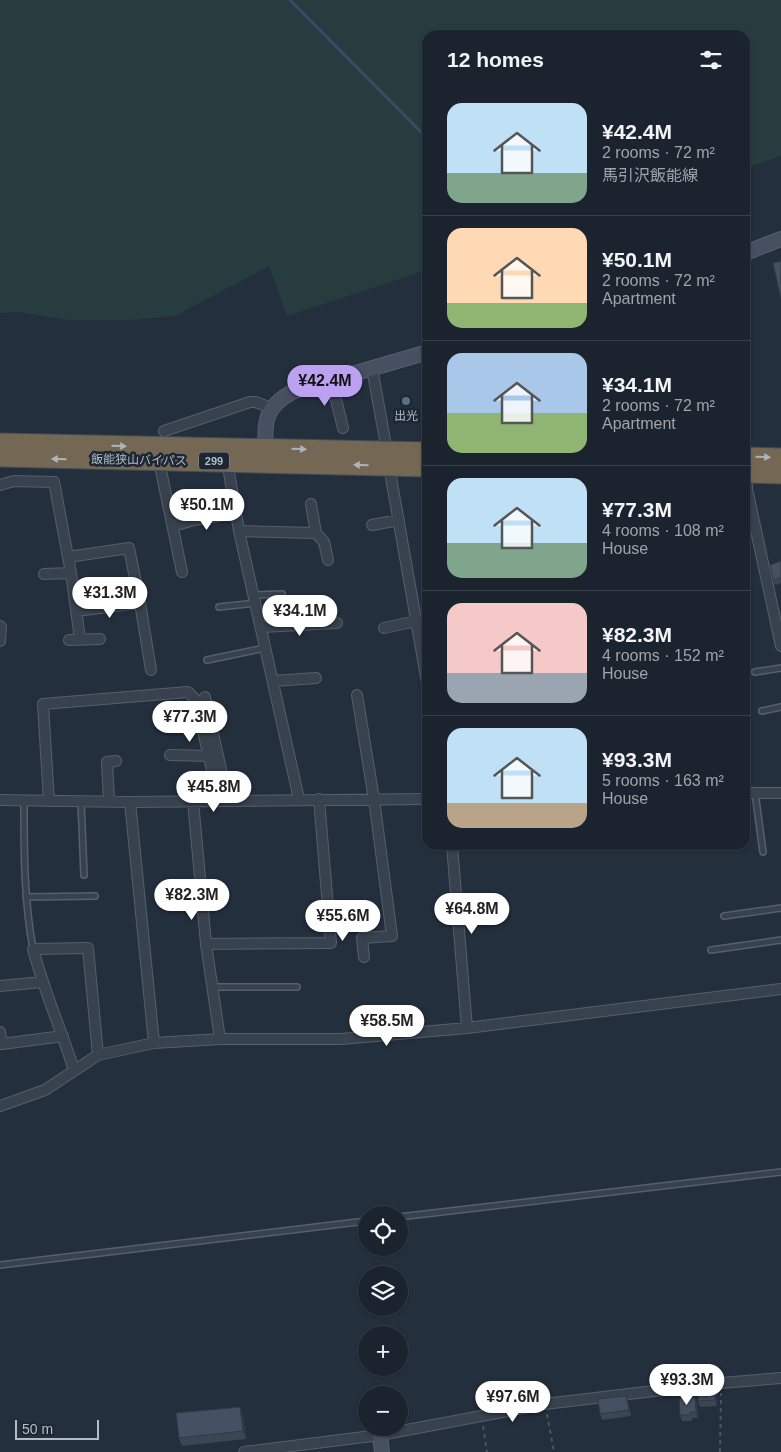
<!DOCTYPE html>
<meta charset="utf-8">
<style>
body{margin:0;font-family:Arial,"Noto Sans JP",sans-serif;background:#282f3a;color:#f1f3f6;height:100vh;display:flex;flex-direction:column;font-size:19px;white-space:nowrap}
*{box-sizing:border-box;margin:0}
p{font-size:16px;color:#a0a4aa}
.icon{flex:none;width:28px;height:28px;fill:none;stroke:currentColor;stroke-width:2;stroke-linecap:round;stroke-linejoin:round}
.map{position:relative;flex:1;overflow:hidden}
.details{position:absolute;left:422px;top:30px;width:328px;height:820px;display:flex;flex-direction:column;background:#1b232e;border-radius:15px;box-shadow:0 1px 4px #0004,0 0 0 1px #39404a}
.details>*{flex:none}
.buttons{position:absolute;left:358px;top:1206px;display:grid;gap:10px}
.buttons a{display:grid;place-items:center;width:50px;height:50px;border-radius:50%;background:#1b232e;box-shadow:0 1px 4px #0004,0 0 0 1px #39404a;font-size:25px}
.scale{position:absolute;left:15px;bottom:12px;width:84px;box-sizing:border-box;padding-left:5px;border:2px solid #b4bcc9;border-top:0;font-size:14px;line-height:18px;white-space:nowrap;color:#b4bcc9;-webkit-text-stroke:4px #1d2633;paint-order:stroke}
.price{position:absolute;translate:-50% -42px;padding:0 11px;border-radius:18px;background:#fff;color:#222;font-size:16px;line-height:32px;filter:drop-shadow(0 1px 2px #0008)}
.price::after{content:'';position:absolute;left:50%;top:30px;width:15px;height:11px;margin-left:-8px;background:inherit;clip-path:polygon(0 0,100% 0,50% 100%)}
.price.active{background:#bca0f2;color:#111}
ul{padding:0;list-style:none}
li{display:flex;align-items:center;gap:15px;height:125px;padding:0 25px}
li+li{border-top:1px solid #39404a}
li span{display:grid;place-items:center;flex:none;width:140px;height:100px;border-radius:15px;color:#555}
li>.icon{margin-inline-start:auto}
span .icon{width:60px;height:60px;fill:#fffc;stroke-width:1}
li b{font-size:21px}
h2{display:flex;justify-content:space-between;align-items:center;height:60px;padding:0 25px;font-size:21px}
.map>svg:first-child{display:block}
.green{fill:#263c3f}
.lines{fill:none;stroke-linecap:round;stroke-linejoin:round}
.stream{stroke:#394c67;stroke-width:3}
.lane-casing{stroke:#565f6c;stroke-width:8}
.street-casing{stroke:#565f6c;stroke-width:12}
.secondary-casing{stroke:#565f6c;stroke-width:16}
.highway-casing{stroke:#434c59;stroke-width:21}
.path{stroke:#44595c;stroke-width:2;stroke-dasharray:4 4;stroke-linecap:butt}
.lane{stroke:#38414e;stroke-width:5}
.street{stroke:#38414e;stroke-width:10}
.secondary{stroke:#465061;stroke-width:14}
.highway{stroke:#746855;stroke-width:19}
.wall{fill:#3b4654}
.shaded-wall{fill:#303945}
.building{fill:#455162;stroke:#303945}
.oneway{fill:#aeb4bd}
.service-dot{fill:#5c6f8a;stroke:#1d2633;stroke-width:2}
.labels{text-anchor:middle;stroke-width:5;stroke-linejoin:round;paint-order:stroke}
.shield{fill:#1d2633;stroke:#878f9c;stroke-width:1}
.shield-label{font-size:11px;font-weight:bold;fill:#b4bcc9}
.poi-label{font-size:12px;fill:#b4bcc9;stroke:#1d2633}
.street-label{font-size:12px;fill:#b4bcc9;stroke:#1d2633}
</style>
<div class="map">
<svg width="781" height="1452" viewBox="0 0 781 1452">
<rect width="100%" height="100%" fill="#242f3e"/>
<path class="green" d="M 0,0 L 781,0 L 781,156 L 745,168 L 745,35 L 428,35 L 427,270 L 287,316 L 269,266 L 175,316 L 130,320 L 67,320 L 17,312 L 0,313 Z"/>
<g class="lines">
<path class="stream" d="M 290,0 L 428,139
M 745,440 L 748,443"/>
<g class="lane-casing">
<path id="lane" d="M 254,595 L 282,594
M 219,607 L 256,603
M 207,660 L 265,648
M 755,672 L 781,668
M 762,711 L 781,707
M 755,793 L 763,852
M 81,801 L 84,875
M 24,802 C 24,852 24,900 33,949
M 26,897 L 95,896
M 724,916 L 781,908
M 711,950 L 781,940
M 213,987 L 297,987
M 399,1217 L 781,1172
M 0,1265 L 366,1221"/>
</g>
<g class="street-casing">
<path id="street" d="M 372,368 L 387,451
M 331,379 L 343,428
M 164,431 L 250,402 L 256,402 L 271,408
M 159,461 L 182,572
M 227,461 L 239,531 L 299,799
M 389,466 L 428,688
M 747,473 L 747,489 L 781,646
M 0,485 L 14,481 L 54,482 L 71,573 L 80,639
M 311,504 L 316,533 L 324,542 L 328,560
M 372,525 L 399,520
M 173,526 L 194,520 L 236,513
M 239,531 L 316,533
M 68,557 L 129,548 L 140,603 L 151,670
M 44,574 L 71,573
M 76,611 L 140,603
M 0,626 L 1,627 L 0,641
M 262,627 L 337,623
M 384,628 L 416,621
M 69,640 L 100,639
M 274,681 L 316,678
M 357,695 L 374,799 L 392,936 L 362,938 L 364,957
M 205,697 L 228,801
M 170,755 L 209,756
M 745,793 L 781,793
M 0,800 L 130,802 L 428,799
M 49,801 L 43,704 L 188,692 L 196,700 L 219,801
M 109,801 L 107,762 L 116,761
M 193,801 L 206,944 L 220,1039
M 130,802 L 154,1043
M 452,845 L 467,1028
M 206,944 L 331,943 L 319,799
M 0,986 L 42,982
M 0,1032 L 2,1044 L 63,1036
M 74,1070 C 61,1029 44,991 33,949 L 88,948 L 98,1055
M 0,1106 L 45,1090 L 98,1055 L 154,1043 L 220,1039 L 341,1039 L 467,1028 L 781,989
M 244,1452 L 380,1435 L 545,1404 L 721,1383 L 781,1378"/>
</g>
<g class="secondary-casing">
<path id="secondary" d="M 745,253 L 781,239
M 266,456 C 265,423 262,408 294,391 L 428,352
M 380,1435 L 382,1452"/>
</g>
<g class="highway-casing">
<path id="highway" d="M 0,443 L 428,452
M 0,457 L 428,467
M 745,457 L 781,458
M 745,473 L 781,474"/>
</g>
<path class="path" d="M 547,1414 L 554,1452
M 483,1426 L 487,1452
M 720,1452 L 721,1393"/>
<use href="#lane" class="lane"/>
<use href="#street" class="street"/>
<use href="#secondary" class="secondary"/>
<use href="#highway" class="highway"/>
</g>
<path class="wall" d="M 781,561 L 781,583 L 775,585 L 773,580 Z
M 715,1386 L 717,1392 L 717,1406 L 700,1407 L 698,1401 Z
M 626,1396 L 628,1401 L 631,1416 L 602,1420 L 600,1414 Z
M 697,1402 L 698,1418 L 692,1418 L 692,1421 L 682,1421 L 680,1415 Z
M 243,1415 L 246,1439 L 182,1446 L 179,1438 Z"/>
<path class="shaded-wall" d="M 715,1386 L 717,1392 L 717,1406 L 715,1400 Z
M 626,1396 L 628,1401 L 631,1416 L 629,1410 Z
M 695,1397 L 697,1402 L 698,1418 L 696,1412 Z
M 240,1407 L 243,1415 L 246,1439 L 243,1431 Z"/>
<path class="building" d="M 781,261 L 781,299 L 773,263 Z
M 781,561 L 781,578 L 773,580 L 770,565 Z
M 715,1386 L 715,1400 L 698,1401 L 698,1387 Z
M 626,1396 L 629,1410 L 600,1414 L 598,1399 Z
M 695,1397 L 696,1412 L 690,1412 L 690,1415 L 680,1415 L 679,1398 Z
M 240,1407 L 243,1431 L 179,1438 L 176,1413 Z"/>
<defs><path id="oneway-solid" d="M-6-.8H1V-3.2L6.5 0L1 3.2V.8H-6Z" transform="scale(1.25)"/></defs>
<g class="oneway">
<use href="#oneway-solid" transform="translate(119 446) rotate(1)"/>
<use href="#oneway-solid" transform="translate(299 449) rotate(2)"/>
<use href="#oneway-solid" transform="translate(763 457) rotate(1)"/>
<use href="#oneway-solid" transform="translate(59 459) rotate(-179)"/>
<use href="#oneway-solid" transform="translate(361 465) rotate(-178)"/>
</g>
<circle class="service-dot" cx="406" cy="401" r="5"/>
<g class="labels">
<rect class="shield" x="199" y="452.5" width="30" height="17" rx="4"/>
<g class="shield-label">
<text x="214" y="465">299</text>
</g>
<g class="poi-label">
<text x="406" y="420">出光</text>
</g>
<g class="street-label">
<text transform="translate(139 460) rotate(1)" y="4">飯能狭山バイパス</text>
</g>
</g>
</svg>
<div class="buttons">
<a><svg class="icon" aria-label="locate" viewBox="0 0 24 24"><circle cx="12" cy="12" r="6"/><path d="M12 2v4M12 18v4M2 12h4M18 12h4"/></svg></a>
<a><svg class="icon" aria-label="layers" viewBox="0 0 24 24"><path d="M12 4l9 5-9 5-9-5zM3 14l9 5 9-5"/></svg></a>
<a>+</a>
<a>−</a>
</div>
<div class="scale">50 m</div>
<b class="price active" style="left:325px;top:407px">¥42.4M</b>
<b class="price" style="left:207px;top:531px">¥50.1M</b>
<b class="price" style="left:110px;top:619px">¥31.3M</b>
<b class="price" style="left:300px;top:637px">¥34.1M</b>
<b class="price" style="left:190px;top:743px">¥77.3M</b>
<b class="price" style="left:214px;top:813px">¥45.8M</b>
<b class="price" style="left:192px;top:921px">¥82.3M</b>
<b class="price" style="left:472px;top:935px">¥64.8M</b>
<b class="price" style="left:343px;top:942px">¥55.6M</b>
<b class="price" style="left:387px;top:1047px">¥58.5M</b>
<b class="price" style="left:687px;top:1406px">¥93.3M</b>
<b class="price" style="left:513px;top:1423px">¥97.6M</b>
<section class="details">
<h2>12 homes<svg class="icon" aria-label="filters" viewBox="0 0 24 24"><path d="M4 7h16M4 17h16"/><circle cx="9" cy="7" r="2"/><circle cx="15" cy="17" r="2"/></svg></h2>
<ul>
<li><span style="background:linear-gradient(#bfe0f5 70%,#7fa58c 0)"><svg class="icon" aria-label="home" viewBox="0 0 24 24"><path d="M3 11l9-7 9 7M6 9v11h12V9"/></svg></span><div><b>¥42.4M</b><p>2 rooms · 72 m²</p><p>馬引沢飯能線</p></div></li>
<li><span style="background:linear-gradient(#ffd9b3 75%,#8fb573 0)"><svg class="icon" aria-label="home" viewBox="0 0 24 24"><path d="M3 11l9-7 9 7M6 9v11h12V9"/></svg></span><div><b>¥50.1M</b><p>2 rooms · 72 m²</p><p>Apartment</p></div></li>
<li><span style="background:linear-gradient(#a9c7e8 60%,#8fb573 0)"><svg class="icon" aria-label="home" viewBox="0 0 24 24"><path d="M3 11l9-7 9 7M6 9v11h12V9"/></svg></span><div><b>¥34.1M</b><p>2 rooms · 72 m²</p><p>Apartment</p></div></li>
<li><span style="background:linear-gradient(#bfe0f5 65%,#7fa58c 0)"><svg class="icon" aria-label="home" viewBox="0 0 24 24"><path d="M3 11l9-7 9 7M6 9v11h12V9"/></svg></span><div><b>¥77.3M</b><p>4 rooms · 108 m²</p><p>House</p></div></li>
<li><span style="background:linear-gradient(#f6c9c9 70%,#9aa5b1 0)"><svg class="icon" aria-label="home" viewBox="0 0 24 24"><path d="M3 11l9-7 9 7M6 9v11h12V9"/></svg></span><div><b>¥82.3M</b><p>4 rooms · 152 m²</p><p>House</p></div></li>
<li><span style="background:linear-gradient(#bfe0f5 75%,#b9a48a 0)"><svg class="icon" aria-label="home" viewBox="0 0 24 24"><path d="M3 11l9-7 9 7M6 9v11h12V9"/></svg></span><div><b>¥93.3M</b><p>5 rooms · 163 m²</p><p>House</p></div></li>
</ul>
</section>
</div>
